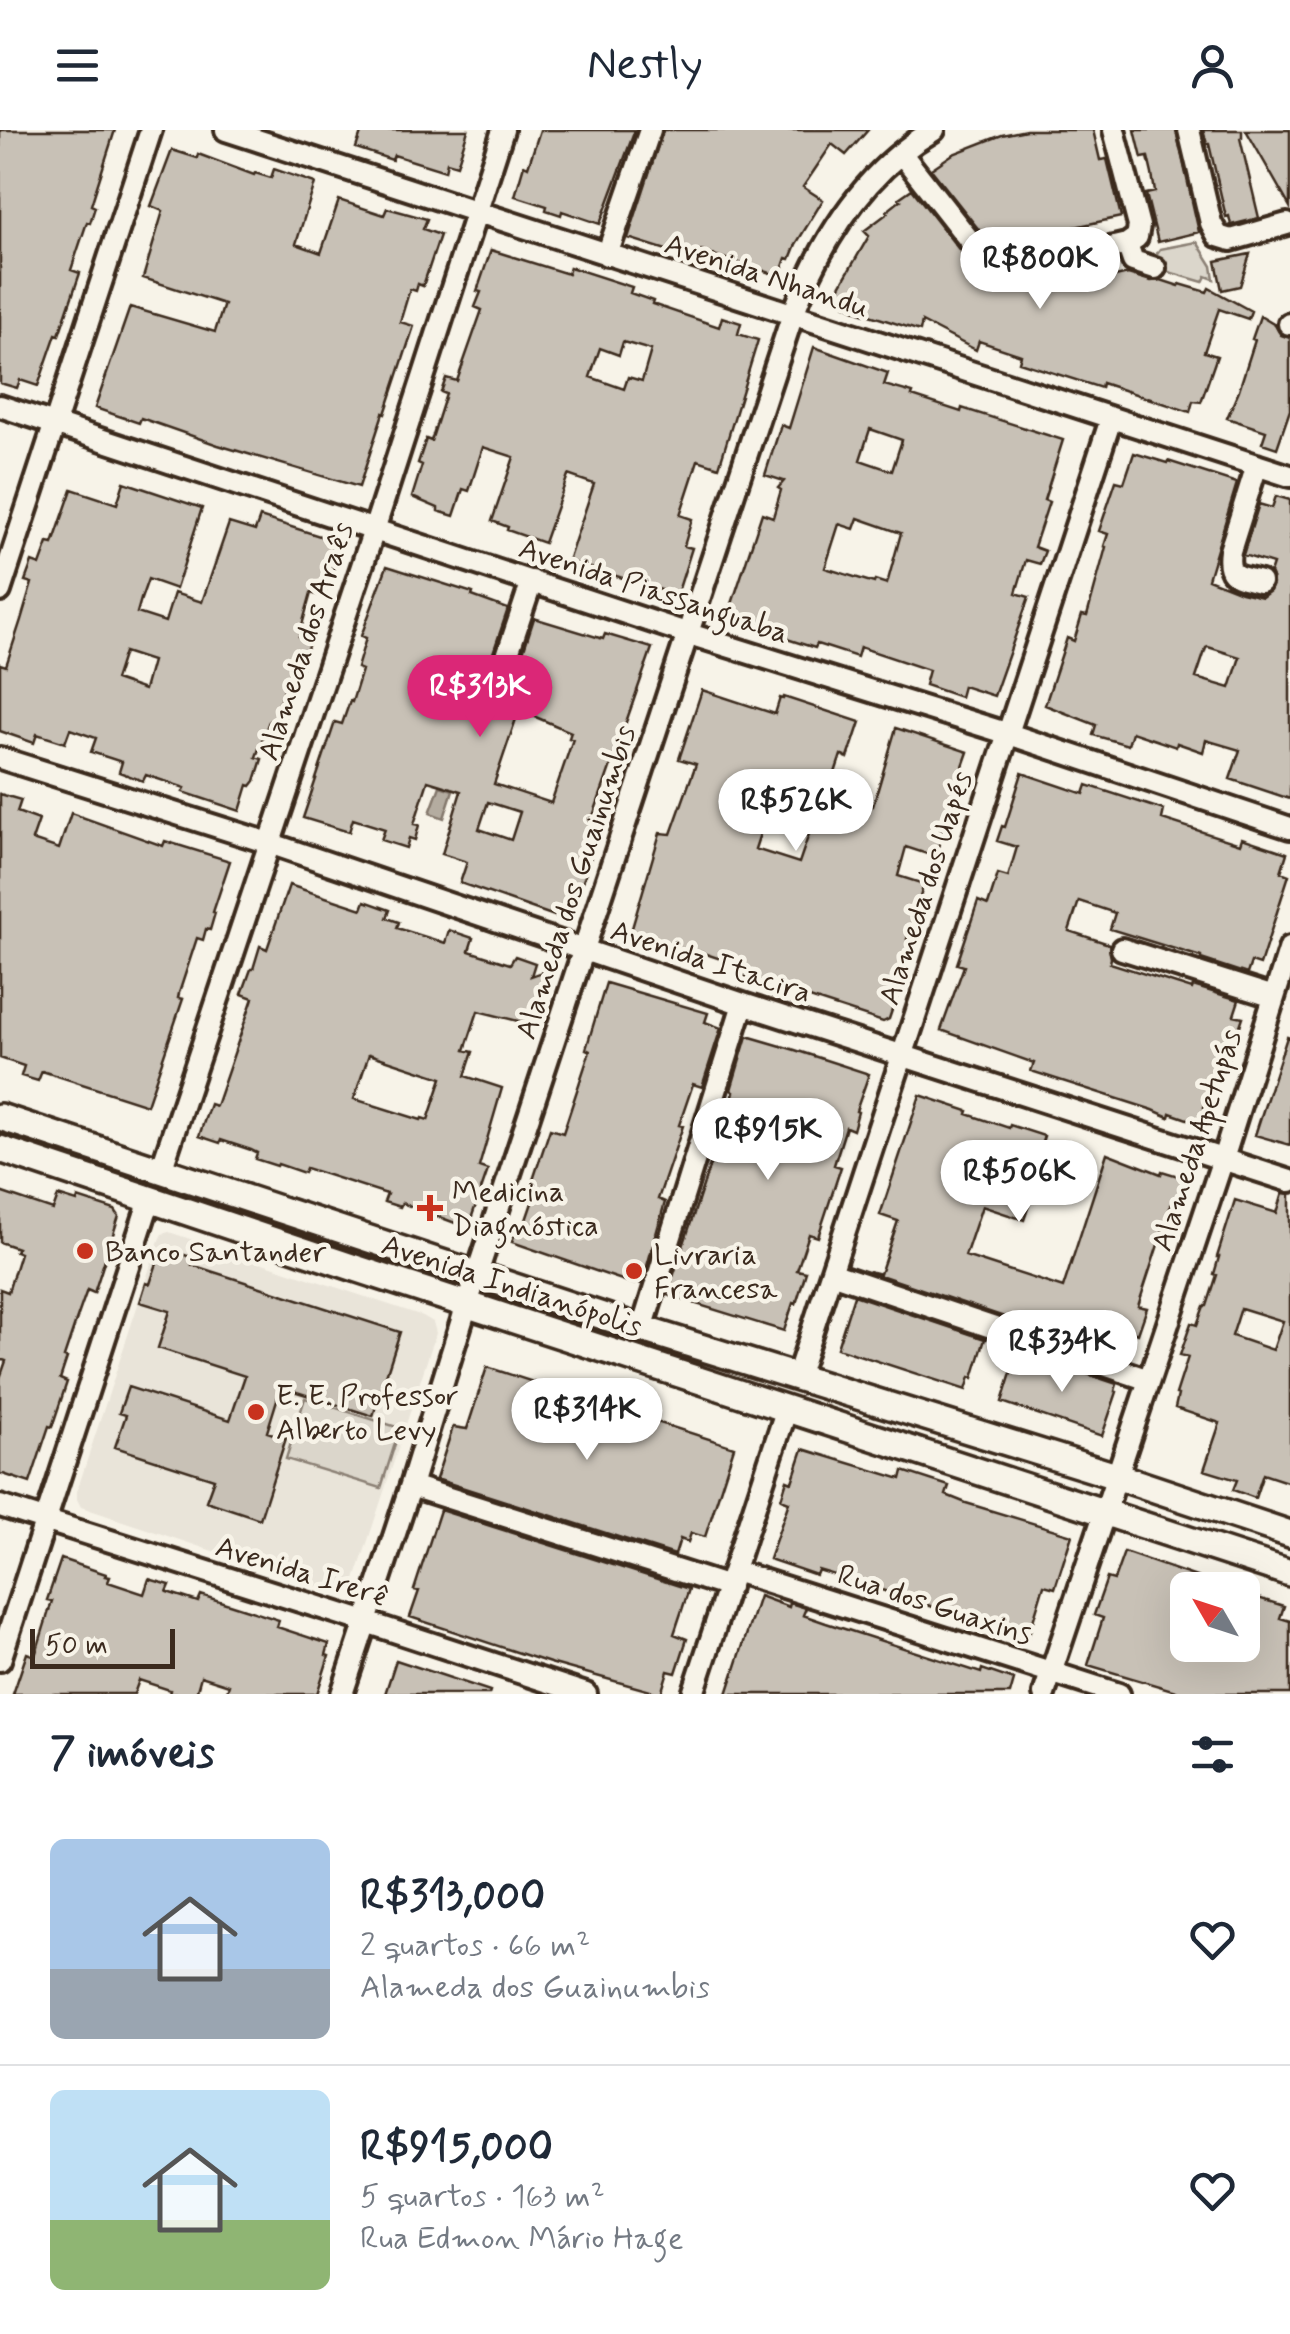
<!DOCTYPE html>
<html lang="pt">
<meta charset="utf-8">
<style>
body{margin:0;font-family:Mynerve,sans-serif;background:#f6f6f7;color:#1f2937;height:100vh;display:flex;flex-direction:column;font-size:38px;white-space:nowrap}
*{box-sizing:border-box;margin:0}
p{font-size:32px;color:#747a83}
.icon{flex:none;width:55px;height:55px;fill:none;stroke:currentColor;stroke-width:2;stroke-linecap:round;stroke-linejoin:round}
.map{position:relative;height:1564px;overflow:hidden}
.drawer{display:flex;flex-direction:column;background:#fff;flex:1}
.drawer>*{flex:none}
.needle{width:65px;rotate:309deg}
.buttons{position:absolute;left:1170px;top:1442px;display:grid;gap:20px}
.buttons a{display:grid;place-items:center;width:90px;height:90px;border-radius:15px;background:#fff;box-shadow:0 10px 40px #0002;font-size:50px}
.scale{position:absolute;left:30px;bottom:25px;width:145px;box-sizing:border-box;padding-left:10px;border:5px solid #3b2a1e;border-top:0;font-size:28px;line-height:35px;white-space:nowrap;color:#3b2a1e;-webkit-text-stroke:8px #f7f3e8;paint-order:stroke}
.price{position:absolute;translate:-50% -85px;padding:0 22px;border-radius:35px;background:#fff;color:#222;font-size:32px;line-height:65px;filter:drop-shadow(0 2px 5px #0008)}
.price::after{content:'';position:absolute;left:50%;top:60px;width:30px;height:22px;margin-left:-15px;background:inherit;clip-path:polygon(0 0,100% 0,50% 100%)}
.price.active{background:#db2777;color:#fff}
ul{padding:0;list-style:none}
li{display:flex;align-items:center;gap:30px;height:250px;padding:0 50px}
li+li{border-top:2px solid #e0e1e3}
li span{display:grid;place-items:center;flex:none;width:280px;height:200px;border-radius:15px;color:#555}
li>.icon{margin-inline-start:auto}
span .icon{width:120px;height:120px;fill:#fffc;stroke-width:1}
li b{font-size:42px}
h2{display:flex;justify-content:space-between;align-items:center;height:120px;padding:0 50px;font-size:42px}
header{display:flex;justify-content:space-between;align-items:center;height:130px;padding:0 50px;background:#fff;font-size:45px;font-weight:600}
.map>svg:first-child{display:block}
.built{fill:#e9e4d9}
.green{fill:#dbd6cb;stroke:#8b8074;stroke-width:2.5}
.water{fill:#b4aca0;stroke:#84786c;stroke-width:2.5}
.building{fill:#c8c1b6;stroke:#3b2a1e;stroke-width:2.5;fill-rule:evenodd}
.lines{fill:none;stroke-linecap:round;stroke-linejoin:round}
.minor-casing{stroke:#3b2a1e;stroke-width:28}
.major-casing{stroke:#3b2a1e;stroke-width:32}
.minor{stroke:#f7f3e8;stroke-width:20}
.major{stroke:#f7f3e8;stroke-width:25}
.poi-dot{fill:#c8321e;stroke:#f7f3e8;stroke-width:4}
.labels{text-anchor:middle;stroke-width:9;stroke-linejoin:round;paint-order:stroke}
.street-label{font-size:30px;fill:#3b2a1e;stroke:#f7f3e8}
.poi-label{font-size:30px;fill:#3b2a1e;stroke:#f7f3e8;text-anchor:start}
</style>
<header><svg class="icon" aria-label="menu" viewBox="0 0 24 24"><path d="M4 6h16M4 12h16M4 18h16"/></svg>Nestly<svg class="icon" aria-label="person" viewBox="0 0 24 24"><circle cx="12" cy="8" r="4"/><path d="M4 21q1-7 8-7t8 7"/></svg></header>
<div class="map">
<svg width="1290" height="1564" viewBox="0 0 1290 1564">
<rect width="100%" height="100%" fill="#f7f3e8"/>
<filter id="ink" filterUnits="userSpaceOnUse"><feTurbulence type="fractalNoise" baseFrequency=".01" numOctaves="2"/><feDisplacementMap in="SourceGraphic" scale="20" xChannelSelector="R" yChannelSelector="G"/><feConvolveMatrix kernelMatrix="1 2 1 2 8 2 1 2 1" color-interpolation-filters="sRGB"/></filter>
<g filter="url(#ink)">
<path class="built" d="M 169,1102 L 423,1186 L 433,1192 L 436,1203 L 352,1459 L 344,1465 L 81,1377 L 77,1369 L 77,1361 L 159,1110 L 162,1104 Z"/>
<path class="green" d="M 1197,112 L 1212,136 L 1214,149 L 1206,146 L 1203,152 L 1155,138 L 1153,129 L 1160,119 Z
M 305,1268 L 400,1298 L 381,1358 L 286,1329 Z"/>
<path class="water" d="M 440,656 L 453,660 L 444,688 L 430,683 Z"/>
<path class="building" d="M 0,0 L 115,0 L 91,75 L 95,77 L 90,93 L 87,92 L 71,140 L 80,143 L 59,205 L 56,204 L 38,256 L 20,250 L 17,258 L 0,253 Z
M 362,0 L 468,0 L 457,35 L 447,32 L 445,41 L 394,25 L 392,30 L 356,18 Z
M 540,0 L 635,0 L 600,94 L 562,81 L 561,85 L 546,80 L 547,76 L 515,66 L 524,35 L 528,37 Z
M 663,0 L 868,0 L 846,25 L 832,14 L 803,57 L 823,70 L 796,114 L 790,129 L 786,128 L 780,146 L 701,121 L 698,130 L 628,108 Z
M 1026,0 L 1093,0 L 1100,30 L 1107,29 L 1121,87 L 991,115 L 931,39 L 953,24 L 1002,5 Z
M 1135,0 L 1176,0 L 1199,102 L 1158,112 L 1146,64 L 1155,62 L 1152,44 L 1148,27 L 1142,28 Z
M 1203,0 L 1242,0 L 1242,7 L 1240,8 L 1259,88 L 1231,95 L 1229,86 L 1226,87 L 1209,14 L 1207,14 Z
M 1246,0 L 1290,0 L 1290,77 Z
M 172,20 L 197,28 L 198,24 L 254,45 L 255,43 L 271,48 L 274,39 L 315,53 L 296,114 L 321,123 L 339,70 L 384,85 L 387,78 L 427,89 L 423,99 L 440,105 L 423,156 L 418,154 L 416,161 L 410,159 L 400,192 L 414,196 L 385,284 L 383,283 L 359,357 L 218,315 L 141,288 L 139,293 L 95,278 L 130,177 L 215,202 L 224,174 L 143,148 L 163,81 L 151,76 Z
M 912,59 L 971,135 L 970,137 L 985,155 L 1002,161 L 1091,141 L 1094,152 L 1128,144 L 1151,151 L 1161,150 L 1179,156 L 1180,154 L 1207,162 L 1209,158 L 1251,181 L 1248,189 L 1219,179 L 1204,222 L 1217,226 L 1201,272 L 1193,271 L 1190,282 L 1102,253 L 1101,258 L 1019,232 L 1021,225 L 979,211 L 976,220 L 922,192 L 920,201 L 860,182 L 833,168 L 869,106 L 864,101 L 888,83 L 887,81 L 901,70 L 899,68 Z
M 491,120 L 568,144 L 570,137 L 632,157 L 630,163 L 653,171 L 652,174 L 719,197 L 722,187 L 741,193 L 738,204 L 758,210 L 719,337 L 698,330 L 680,385 L 692,389 L 684,416 L 692,418 L 677,465 L 568,431 L 594,354 L 568,345 L 544,413 L 507,400 L 508,397 L 492,391 L 514,327 L 483,317 L 469,361 L 463,359 L 454,386 L 438,381 L 438,378 L 412,367 L 422,335 L 418,333 L 426,309 L 431,311 L 446,264 L 441,262 L 446,248 L 457,251 L 482,180 L 475,177 L 481,162 L 477,161 ZM 623,212 L 651,220 L 642,251 L 628,247 L 624,259 L 590,247 L 600,218 L 619,225 Z
M 1250,124 L 1240,156 L 1222,160 L 1216,131 Z
M 1260,186 L 1275,195 L 1281,205 L 1290,208 L 1290,280 L 1277,318 L 1262,313 L 1266,301 L 1227,288 L 1239,260 L 1255,210 L 1252,209 Z
M 814,217 L 888,243 L 884,255 L 913,263 L 912,266 L 961,282 L 962,278 L 1063,310 L 1044,370 L 1049,372 L 1034,417 L 1045,421 L 1040,434 L 1026,430 L 1016,463 L 1029,467 L 994,566 L 963,556 L 960,567 L 925,555 L 929,540 L 860,517 L 857,527 L 817,514 L 815,518 L 762,501 L 764,498 L 728,486 L 762,383 L 773,387 L 781,360 L 778,358 L 784,351 L 765,345 L 781,295 L 789,298 ZM 870,299 L 902,310 L 892,341 L 860,330 ZM 858,388 L 901,403 L 887,454 L 875,450 L 874,453 L 825,438 L 839,394 L 854,399 Z
M 1134,323 L 1167,333 L 1168,331 L 1237,353 L 1208,449 L 1241,462 L 1262,467 L 1270,461 L 1273,454 L 1270,443 L 1273,434 L 1243,425 L 1259,374 L 1272,378 L 1276,366 L 1290,370 L 1290,669 L 1230,649 L 1240,620 L 1206,610 L 1203,622 L 1177,613 L 1176,617 L 1132,602 L 1128,615 L 1093,605 L 1096,595 L 1045,575 L 1067,508 L 1074,511 L 1082,485 L 1087,486 L 1106,417 L 1104,416 L 1108,404 L 1099,401 L 1116,351 L 1124,353 ZM 1208,517 L 1240,527 L 1230,558 L 1196,548 L 1206,518 Z
M 124,352 L 202,378 L 176,459 L 148,449 L 141,469 L 137,483 L 165,492 L 174,463 L 202,472 L 229,393 L 255,401 L 260,387 L 342,413 L 324,467 L 311,463 L 299,506 L 310,509 L 300,542 L 291,539 L 279,574 L 288,577 L 282,596 L 269,591 L 256,627 L 262,629 L 255,651 L 251,656 L 248,655 L 240,681 L 183,662 L 185,658 L 146,645 L 143,651 L 119,642 L 122,632 L 91,622 L 96,608 L 70,599 L 65,613 L 37,604 L 34,613 L 0,601 L 0,534 L 6,536 L 21,490 L 32,453 L 25,451 L 32,432 L 40,435 L 48,413 L 53,414 L 72,359 L 117,374 ZM 124,522 L 152,531 L 144,560 L 115,550 Z
M 387,436 L 473,463 L 472,466 L 508,479 L 489,535 L 471,532 L 465,536 L 462,542 L 462,549 L 466,555 L 495,566 L 521,573 L 527,570 L 532,564 L 533,557 L 530,551 L 516,544 L 534,488 L 603,509 L 605,504 L 652,518 L 585,709 L 584,717 L 593,720 L 572,786 L 566,790 L 460,753 L 467,732 L 442,724 L 461,661 L 428,651 L 414,694 L 419,695 L 415,710 L 409,708 L 406,718 L 381,710 L 385,699 L 353,689 L 349,702 L 303,688 L 335,592 L 342,594 L 350,571 L 352,572 L 362,540 L 357,538 L 366,508 L 361,506 ZM 519,580 L 571,602 L 569,608 L 573,609 L 551,673 L 494,654 ZM 488,672 L 520,682 L 511,710 L 479,699 Z
M 702,560 L 775,584 L 780,568 L 783,569 L 784,567 L 860,592 L 848,628 L 841,625 L 826,670 L 867,684 L 870,675 L 873,676 L 896,598 L 968,622 L 951,670 L 936,727 L 906,717 L 898,746 L 924,754 L 907,809 L 915,812 L 889,889 L 883,892 L 736,844 L 739,835 L 700,822 L 696,832 L 673,824 L 674,819 L 630,805 L 660,703 L 671,704 L 696,634 L 679,629 ZM 770,673 L 807,685 L 802,698 L 810,701 L 799,733 L 755,719 Z
M 1022,643 L 1084,664 L 1087,655 L 1164,680 L 1162,689 L 1240,714 L 1242,708 L 1287,723 L 1281,742 L 1289,745 L 1277,782 L 1260,835 L 1251,832 L 1247,844 L 1201,829 L 1201,827 L 1110,799 L 1115,783 L 1079,771 L 1069,801 L 1109,814 L 1111,828 L 1110,833 L 1192,859 L 1193,856 L 1239,870 L 1234,885 L 1243,887 L 1225,940 L 1217,937 L 1210,957 L 1204,977 L 1213,979 L 1207,996 L 1170,983 L 1169,987 L 1153,980 L 1031,941 L 1034,933 L 941,900 L 964,836 L 957,834 L 978,771 L 988,775 L 998,744 L 1008,747 L 1017,717 L 997,711 L 1002,696 L 1005,697 Z
M 0,664 L 21,670 L 17,682 L 39,690 L 32,710 L 59,719 L 71,683 L 163,716 L 165,711 L 230,731 L 213,782 L 215,783 L 210,800 L 206,799 L 203,810 L 197,808 L 179,863 L 178,868 L 183,869 L 147,975 L 42,941 L 38,951 L 21,946 L 24,936 L 0,928 Z
M 289,755 L 362,779 L 365,771 L 390,780 L 387,788 L 399,792 L 397,798 L 445,813 L 449,800 L 473,808 L 469,821 L 510,834 L 515,826 L 535,833 L 531,846 L 550,839 L 540,871 L 536,870 L 526,893 L 478,881 L 465,920 L 473,922 L 465,946 L 502,958 L 479,1037 L 488,1040 L 471,1089 L 469,1088 L 466,1097 L 402,1073 L 400,1077 L 384,1072 L 387,1064 L 306,1038 L 304,1043 L 278,1034 L 277,1036 L 255,1029 L 257,1023 L 251,1020 L 221,1010 L 220,1013 L 199,1006 L 210,974 L 216,976 L 253,868 L 242,864 L 251,839 L 253,839 L 260,816 L 267,819 ZM 369,924 L 442,948 L 428,990 L 422,988 L 421,990 L 354,969 Z
M 606,853 L 708,883 L 705,892 L 721,898 L 702,957 L 693,954 L 679,995 L 683,996 L 658,1069 L 665,1072 L 642,1154 L 635,1152 L 634,1154 L 613,1147 L 512,1112 L 517,1097 L 523,1099 L 537,1058 L 531,1056 L 550,999 L 563,1003 L 590,921 L 586,919 Z
M 747,906 L 795,920 L 869,944 L 856,981 L 858,982 L 853,1000 L 846,997 L 834,1035 L 841,1037 L 818,1107 L 809,1104 L 797,1140 L 806,1142 L 796,1174 L 793,1173 L 784,1201 L 667,1165 L 734,962 L 731,960 Z
M 1287,907 L 1290,908 L 1290,1015 L 1255,1005 Z
M 920,965 L 968,981 L 967,984 L 1009,998 L 1010,995 L 1044,1006 L 1037,1028 L 1055,1034 L 1047,1059 L 1036,1055 L 1024,1090 L 982,1076 L 965,1126 L 1048,1153 L 1063,1158 L 1107,1023 L 1161,1044 L 1162,1041 L 1185,1048 L 1176,1077 L 1171,1075 L 1138,1176 L 1147,1178 L 1138,1204 L 1101,1192 L 1093,1217 L 868,1141 L 880,1144 L 898,1091 L 880,1085 Z
M 0,1062 L 53,1080 L 58,1066 L 77,1072 L 78,1068 L 115,1080 L 119,1086 L 94,1163 L 87,1160 L 76,1191 L 64,1227 L 67,1228 L 60,1249 L 67,1252 L 52,1297 L 49,1296 L 30,1353 L 0,1343 L 0,1248 L 6,1231 L 0,1229 L 0,1159 L 8,1162 L 20,1123 L 15,1121 L 17,1118 L 0,1112 Z
M 1283,1063 L 1290,1064 L 1290,1353 L 1263,1344 L 1255,1368 L 1233,1360 L 1237,1350 L 1204,1340 L 1220,1293 L 1175,1278 L 1178,1265 L 1176,1264 L 1188,1227 L 1180,1225 L 1191,1193 L 1197,1195 L 1204,1176 L 1207,1176 L 1217,1145 L 1214,1144 L 1219,1127 L 1217,1127 L 1235,1070 L 1277,1083 ZM 1241,1178 L 1283,1191 L 1273,1220 L 1232,1206 Z
M 169,1120 L 194,1128 L 192,1135 L 400,1202 L 373,1286 L 281,1257 L 267,1302 L 286,1308 L 260,1389 L 206,1371 L 214,1349 L 115,1317 L 126,1285 L 119,1283 L 128,1257 L 230,1290 L 245,1246 L 158,1218 L 170,1181 L 140,1172 L 146,1153 L 150,1154 L 159,1127 L 166,1129 Z
M 854,1165 L 985,1209 L 973,1248 L 970,1247 L 966,1260 L 837,1218 Z
M 1028,1224 L 1117,1254 L 1115,1261 L 1117,1262 L 1102,1306 L 1002,1272 L 1012,1240 L 1021,1243 Z
M 487,1237 L 734,1317 L 705,1407 L 691,1403 L 688,1412 L 680,1409 L 675,1425 L 436,1349 L 453,1297 L 467,1299 Z
M 803,1319 L 901,1349 L 903,1341 L 949,1356 L 946,1365 L 966,1373 L 1072,1405 L 1055,1458 L 1044,1455 L 1027,1511 L 982,1495 L 982,1493 L 845,1448 L 818,1440 L 816,1445 L 769,1429 L 789,1372 L 781,1369 L 787,1350 L 792,1352 Z
M 440,1380 L 689,1459 L 674,1504 L 687,1509 L 676,1543 L 668,1541 L 661,1564 L 550,1533 L 410,1487 L 419,1461 L 414,1460 Z
M 1124,1422 L 1225,1457 L 1225,1460 L 1188,1460 L 1188,1515 L 1242,1515 L 1242,1463 L 1284,1476 L 1280,1488 L 1290,1491 L 1290,1564 L 1175,1564 L 1176,1561 L 1088,1535 L 1103,1488 L 1094,1485 L 1107,1448 L 1114,1450 Z
M 61,1429 L 106,1444 L 105,1446 L 110,1447 L 108,1452 L 144,1464 L 149,1449 L 170,1455 L 167,1462 L 198,1472 L 201,1465 L 279,1490 L 277,1497 L 329,1514 L 326,1525 L 329,1526 L 317,1564 L 226,1564 L 229,1555 L 201,1546 L 196,1564 L 169,1564 L 170,1560 L 139,1550 L 134,1564 L 13,1564 L 27,1523 L 35,1526 L 52,1471 L 47,1470 Z
M 759,1466 L 789,1477 L 790,1473 L 806,1478 L 803,1485 L 826,1493 L 981,1543 L 982,1539 L 1014,1550 L 1010,1564 L 727,1564 Z
M 396,1530 L 490,1561 L 489,1564 L 385,1564 Z"/>
<g class="lines">
<g class="minor-casing">
<path id="minor" d="M 226,0 L 1290,346
M 1189,0 L 1211,93 L 1218,106 L 1231,110 L 1287,94
M 901,23 L 988,134 L 1003,143 L 1127,114 L 1137,107 L 1139,96 L 1114,0
M 1127,114 L 1133,131 L 1155,138
M 607,125 L 650,0
M 1289,194 L 1290,194
M 0,276 L 689,504 L 1006,603 L 1290,698
M 1257,335 L 1230,421 C 1226,448 1238,446 1260,452
M 0,461 L 151,0
M 475,545 L 519,559
M 498,553 L 532,451
M 0,628 L 269,713 L 743,874 L 1290,1051
M 1122,819 L 1274,867
M 161,1040 L 374,400 L 503,0
M 831,1143 L 1149,1250
M 642,1199 L 743,874
M 797,1247 L 1111,289
M 411,1356 L 729,1457
M 0,1376 L 366,1492 L 586,1564
M 734,1441 L 1119,1564
M 0,1530 L 150,1069
M 342,1564 L 411,1355 L 467,1174 L 793,184 C 821,111 864,41 934,0
M 693,1564 L 787,1278
M 1044,1564 L 1223,1029 L 1290,817"/>
</g>
<g class="major-casing">
<path id="major" d="M 0,987 L 642,1199 L 1116,1346 L 1290,1404
M 0,1019 L 355,1138 L 1290,1443"/>
</g>
<use href="#minor" class="minor"/>
<use href="#major" class="major"/>
</g>
</g>
<g class="poi-dot">
<path d="M425 1063h10v10h10v10h-10v10h-10v-10h-10v-10h10z"/>
<circle cx="85" cy="1121" r="10"/>
<circle cx="634" cy="1141" r="10"/>
<circle cx="256" cy="1282" r="10"/>
</g>
<g class="labels">
<g class="street-label">
<text transform="translate(767 145) rotate(18)" y="10">Avenida Nhandu</text>
<text transform="translate(654 460) rotate(18)" y="10">Avenida Piassanguaba</text>
<text transform="translate(305 511) rotate(-72)" y="10">Alameda dos Araês</text>
<text transform="translate(575 752) rotate(-72)" y="10">Alameda dos Guainumbis</text>
<text transform="translate(925 758) rotate(-72)" y="10">Alameda dos Uapés</text>
<text transform="translate(711 831) rotate(18)" y="10">Avenida Itacira</text>
<text transform="translate(1196 1010) rotate(-72)" y="10">Alameda Apetupás</text>
<text transform="translate(512 1155) rotate(18)" y="10">Avenida Indianópolis</text>
<text transform="translate(302 1441) rotate(17)" y="10">Avenida Irerê</text>
<text transform="translate(935 1474) rotate(18)" y="10">Rua dos Guaxins</text>
</g>
<g class="poi-label">
<text x="452" y="1071">Medicina<tspan x="452" dy="34">Diagnóstica</tspan></text>
<text x="105" y="1131">Banco Santander</text>
<text x="654" y="1134">Livraria<tspan x="654" dy="34">Francesa</tspan></text>
<text x="276" y="1275">E. E. Professor<tspan x="276" dy="34">Alberto Levy</tspan></text>
</g>
</g>
</svg>
<div class="buttons">
<a><svg class="needle" viewBox="-14 -14 28 28"><path d="M0-13l5 13h-10z" fill="#e53935"/><path d="M0 13l5-13h-10z" fill="#747a83"/></svg></a>
</div>
<div class="scale">50 m</div>
<b class="price" style="left:1040px;top:182px">R$800K</b>
<b class="price active" style="left:480px;top:610px">R$313K</b>
<b class="price" style="left:796px;top:724px">R$526K</b>
<b class="price" style="left:768px;top:1053px">R$915K</b>
<b class="price" style="left:1019px;top:1095px">R$506K</b>
<b class="price" style="left:1062px;top:1265px">R$334K</b>
<b class="price" style="left:587px;top:1333px">R$314K</b>
</div>
<section class="drawer">
<h2>7 imóveis<svg class="icon" aria-label="filters" viewBox="0 0 24 24"><path d="M4 7h16M4 17h16"/><circle cx="9" cy="7" r="2"/><circle cx="15" cy="17" r="2"/></svg></h2>
<ul>
<li><span style="background:linear-gradient(#a9c7e8 65%,#9aa5b1 0)"><svg class="icon" aria-label="home" viewBox="0 0 24 24"><path d="M3 11l9-7 9 7M6 9v11h12V9"/></svg></span><div><b>R$313,000</b><p>2 quartos · 66 m²</p><p>Alameda dos Guainumbis</p></div><svg class="icon" aria-label="heart" viewBox="0 0 24 24"><path d="M12 20l-8-8c-3-5 5-10 8-4 3-6 11-1 8 4z"/></svg></li>
<li><span style="background:linear-gradient(#bfe0f5 65%,#8fb573 0)"><svg class="icon" aria-label="home" viewBox="0 0 24 24"><path d="M3 11l9-7 9 7M6 9v11h12V9"/></svg></span><div><b>R$915,000</b><p>5 quartos · 163 m²</p><p>Rua Edmon Mário Hage</p></div><svg class="icon" aria-label="heart" viewBox="0 0 24 24"><path d="M12 20l-8-8c-3-5 5-10 8-4 3-6 11-1 8 4z"/></svg></li>
</ul>
</section>
